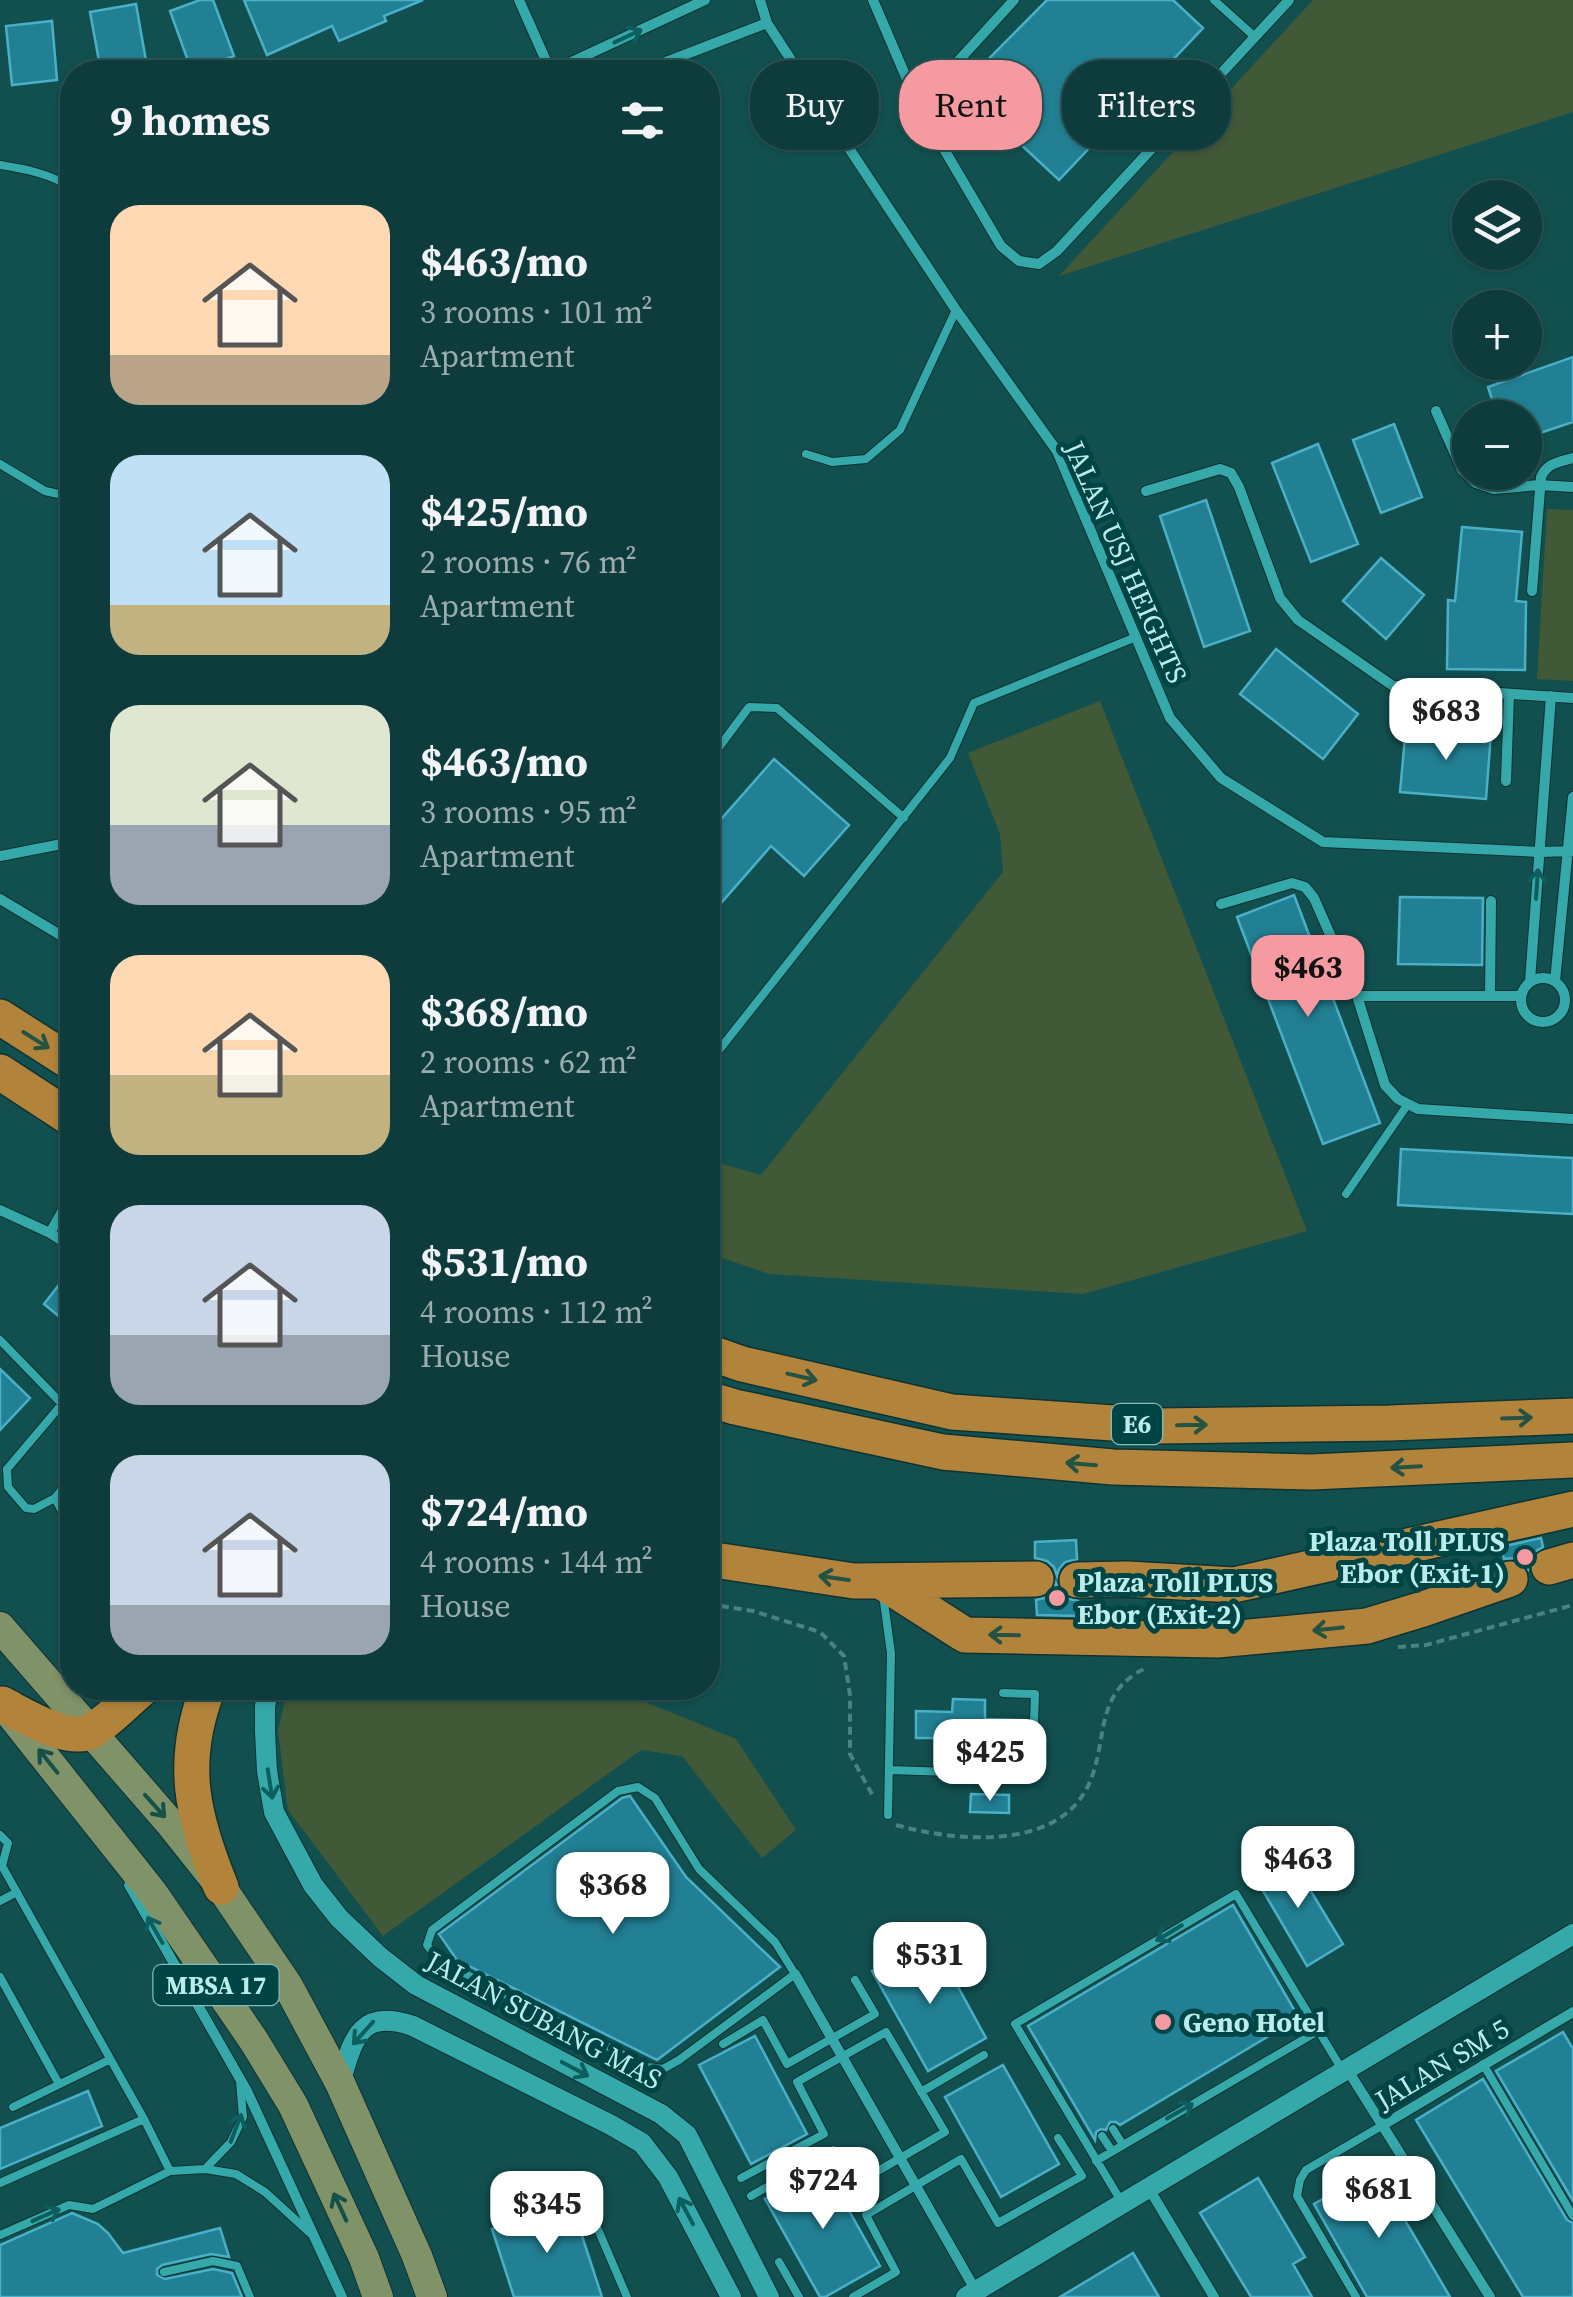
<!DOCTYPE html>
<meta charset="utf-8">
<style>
body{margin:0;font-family:"Source Serif 4",serif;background:#174343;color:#f1f3f6;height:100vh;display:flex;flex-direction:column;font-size:38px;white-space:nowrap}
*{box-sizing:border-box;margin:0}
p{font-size:32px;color:#9badaf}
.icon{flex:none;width:55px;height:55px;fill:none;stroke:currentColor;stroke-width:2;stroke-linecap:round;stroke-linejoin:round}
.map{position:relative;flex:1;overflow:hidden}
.side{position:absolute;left:60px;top:60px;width:660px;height:1640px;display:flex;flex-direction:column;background:#0e3c3c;border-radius:40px;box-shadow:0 2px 8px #0004,0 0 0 2px #2e5656}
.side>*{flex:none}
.guide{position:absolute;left:750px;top:60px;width:672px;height:90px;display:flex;gap:20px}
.controls{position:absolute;left:1452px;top:180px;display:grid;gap:20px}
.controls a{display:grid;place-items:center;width:90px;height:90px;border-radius:50%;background:#0e3c3c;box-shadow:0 2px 8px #0004,0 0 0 2px #2e5656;font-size:50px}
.price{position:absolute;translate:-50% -85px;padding:0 22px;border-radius:20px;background:#fff;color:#222;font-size:32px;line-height:65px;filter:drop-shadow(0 2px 5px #0008)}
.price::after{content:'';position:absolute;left:50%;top:60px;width:30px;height:22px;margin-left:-15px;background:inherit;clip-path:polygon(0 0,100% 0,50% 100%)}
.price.selected{background:#f49aa0;color:#111}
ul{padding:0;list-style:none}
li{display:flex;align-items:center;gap:30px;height:250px;padding:0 50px}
li span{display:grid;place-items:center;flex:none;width:280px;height:200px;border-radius:30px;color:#555}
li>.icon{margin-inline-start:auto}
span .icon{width:120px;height:120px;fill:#fffc;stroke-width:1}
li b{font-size:42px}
h2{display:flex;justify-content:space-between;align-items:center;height:120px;padding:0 50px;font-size:42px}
.tag{padding:0 35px;border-radius:40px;background:#0e3c3c;box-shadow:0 2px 8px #0004,0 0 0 2px #2e5656;font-size:35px;line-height:90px}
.tag.selected{background:#f49aa0;color:#111}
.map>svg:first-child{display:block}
.green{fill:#425937}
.building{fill:#228094;stroke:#49b0c8;stroke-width:2.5}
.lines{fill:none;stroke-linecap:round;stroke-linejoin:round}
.lane-casing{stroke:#0f3232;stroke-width:10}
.street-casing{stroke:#0f3232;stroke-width:12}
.secondary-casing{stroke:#0f3232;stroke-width:22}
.primary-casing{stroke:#0f3232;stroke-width:32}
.highway-casing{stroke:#0f3232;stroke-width:38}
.path{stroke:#488282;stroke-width:4;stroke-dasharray:8 5;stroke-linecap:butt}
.lane{stroke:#35a8a9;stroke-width:8}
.street{stroke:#35a8a9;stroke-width:10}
.secondary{stroke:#35a8a9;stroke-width:20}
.primary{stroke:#809267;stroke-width:30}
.highway{stroke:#b2843b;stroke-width:35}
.oneway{stroke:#0d5e5e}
.oneway2{stroke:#245243}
.oneway3{stroke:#13514a}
.poi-dot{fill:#f49aa0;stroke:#004545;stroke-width:4}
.labels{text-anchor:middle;stroke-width:10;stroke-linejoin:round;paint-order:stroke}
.shield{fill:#004545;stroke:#83baba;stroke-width:2.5}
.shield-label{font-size:25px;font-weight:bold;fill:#bbecec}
.street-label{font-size:28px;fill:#bbecec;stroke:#004545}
.poi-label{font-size:28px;font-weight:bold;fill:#bbecec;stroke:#004545;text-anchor:start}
</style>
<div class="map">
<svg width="1573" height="2297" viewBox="0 0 1573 2297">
<rect width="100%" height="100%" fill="#125050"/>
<path class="green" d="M 1313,0 L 1573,0 L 1573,112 L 1059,276 Z
M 1547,509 L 1573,510 L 1573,681 L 1537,679 Z
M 1100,701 L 1307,1231 L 1083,1294 L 769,1274 L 708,1253 L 708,1160 L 761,1175 L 1003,872 L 1000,834 L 968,753 Z
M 288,1688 L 611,1688 L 736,1739 L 796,1830 L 762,1858 L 682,1756 L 641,1750 L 383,1936 L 288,1810 L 278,1730 Z"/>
<path class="building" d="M 200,0 L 213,0 L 234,56 L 192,72 L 170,11 Z
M 244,0 L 423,0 L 384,16 L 386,21 L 339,41 L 332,26 L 267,55 Z
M 1047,0 L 1173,0 L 1203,28 L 1059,180 L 1003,128 L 1000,131 L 958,90 Z
M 136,4 L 148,72 L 101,72 L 90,12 Z
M 52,21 L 57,80 L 12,85 L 6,26 Z
M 1573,357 L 1573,422 L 1525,438 L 1525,418 L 1498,418 L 1488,387 Z
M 1394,424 L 1422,497 L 1381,513 L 1353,440 Z
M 1318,444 L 1358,544 L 1311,562 L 1272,463 Z
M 1206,500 L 1250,631 L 1204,647 L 1160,516 Z
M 1462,527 L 1522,532 L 1516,601 L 1526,602 L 1525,670 L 1447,669 L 1448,600 L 1455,601 Z
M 1381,558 L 1424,595 L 1386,639 L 1343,601 Z
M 1276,649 L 1358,714 L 1323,759 L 1240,694 Z
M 1406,726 L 1491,733 L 1486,799 L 1400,792 Z
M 774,759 L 849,825 L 804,876 L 771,846 L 708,918 L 708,834 Z
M 1294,895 L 1380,1123 L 1323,1144 L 1237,917 Z
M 1400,897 L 1483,898 L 1482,965 L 1398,964 Z
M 1401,1149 L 1573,1158 L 1573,1214 L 1398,1205 Z
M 72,1268 L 72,1327 L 44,1304 Z
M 0,1369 L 30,1398 L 0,1430 Z
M 1541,1538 L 1543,1547 L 1533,1553 L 1529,1561 L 1528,1569 L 1523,1562 L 1515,1558 L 1504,1559 L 1501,1547 Z
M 1076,1540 L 1077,1559 L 1065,1562 L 1059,1569 L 1057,1576 L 1054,1567 L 1047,1561 L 1035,1558 L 1035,1542 Z
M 1056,1583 L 1059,1592 L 1066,1598 L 1078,1601 L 1078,1616 L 1037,1615 L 1036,1600 L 1048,1597 L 1054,1590 Z
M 953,1699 L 985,1700 L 985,1719 L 1020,1720 L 1020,1754 L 952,1754 L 952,1738 L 916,1738 L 916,1711 L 952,1712 Z
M 971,1794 L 1009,1795 L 1009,1813 L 970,1812 Z
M 630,1796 L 686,1877 L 780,1967 L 657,2060 L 457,1960 L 439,1934 L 622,1798 Z
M 1272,1859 L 1281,1873 L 1295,1865 L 1343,1944 L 1307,1966 L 1252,1872 Z
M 1233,1905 L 1299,2018 L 1120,2125 L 1116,2122 L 1110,2122 L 1106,2130 L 1101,2129 L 1096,2132 L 1095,2140 L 1028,2026 Z
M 939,1952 L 986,2038 L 928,2071 L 872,1971 L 902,1956 Z
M 1563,2032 L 1573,2049 L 1573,2201 L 1496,2071 Z
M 755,2036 L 807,2134 L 751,2164 L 699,2065 Z
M 1003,2065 L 1059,2164 L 1001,2197 L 945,2097 Z
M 1483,2079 L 1567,2220 L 1573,2223 L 1573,2297 L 1523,2297 L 1416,2120 Z
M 88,2091 L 102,2126 L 0,2169 L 0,2128 Z
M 824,2166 L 880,2266 L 825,2297 L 820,2297 L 765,2199 Z
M 1375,2169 L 1450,2297 L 1367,2297 L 1314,2204 Z
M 1258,2178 L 1305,2257 L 1293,2264 L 1312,2297 L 1251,2297 L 1200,2213 Z
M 571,2202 L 602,2297 L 514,2297 L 492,2229 Z
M 72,2213 L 98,2224 L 108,2233 L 123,2253 L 220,2228 L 229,2257 L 211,2254 L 162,2265 L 157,2269 L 157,2275 L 165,2279 L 213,2269 L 232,2273 L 242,2297 L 0,2297 L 0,2245 Z
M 1133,2253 L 1159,2297 L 1060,2297 L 1095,2276 Z"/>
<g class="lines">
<g class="lane-casing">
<path id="lane" d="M 1214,0 L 1255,37
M 0,165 C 25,169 51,174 72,188
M 806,454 L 832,462 L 866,459 L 900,430 L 956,310
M 0,464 L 45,491 L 72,497
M 708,762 L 749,707 L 777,708 L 904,818
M 708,1064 L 950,758 L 974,703 L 1136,637
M 1346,1194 L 1408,1104
M 0,1340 L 62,1404 L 7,1469 L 8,1487 L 26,1508 L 34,1509 L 55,1498
M 72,1477 L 55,1498 L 72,1530
M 883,1595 L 891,1653 L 888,1815
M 889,1770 L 1014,1774 L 1027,1762 L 1033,1748 L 1035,1694 L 1003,1693
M 638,1787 L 655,1798 L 699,1869 L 775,1942 L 795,1974 L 679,2060 L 663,2069 L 648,2067 L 438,1960 L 427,1945 L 432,1930 L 618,1791 Z
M 0,1835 L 8,1843 L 2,1866 L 144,2119 L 170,2171
M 0,1901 L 17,1892
M 0,1977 L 59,2084
M 723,2044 L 763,2020 L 787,2064 L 875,2014 L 855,1980
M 1483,2064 L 1573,2216
M 921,2092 L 984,2055
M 13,2107 L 109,2060
M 1113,2129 L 1123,2145
M 1102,2136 L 1112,2151
M 1096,2161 L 1318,2031
M 205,2169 L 231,2142 L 243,2117 L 240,2081
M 741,2178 L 824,2134 L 797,2082 L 886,2032 L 945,2132 L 852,2186 L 833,2150 L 751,2196
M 0,2183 L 144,2119
M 534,2191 L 572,2191 L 588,2206 L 627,2297
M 1121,2201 L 1015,2024 L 1236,1894 L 1341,2068
M 0,2235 L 69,2205 L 93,2209 L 170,2171 L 205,2169 L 236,2174 L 265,2192 L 310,2233
M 779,2262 L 799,2297
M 164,2272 L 213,2261 L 237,2266 L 250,2297
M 853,2297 L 896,2272 L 866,2215 L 961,2159 L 998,2223 L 1082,2176 L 1058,2138
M 1356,2297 L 1297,2196 L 1300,2180 L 1306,2170 L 1383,2125"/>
</g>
<g class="street-casing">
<path id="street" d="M 519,0 L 551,72
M 760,0 L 767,23 L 821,106 L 956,310 L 1057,451 L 1170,718 L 1221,778 L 1323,842 L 1540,852 L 1573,851
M 873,0 L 918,105 L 1001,246 L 1019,261 L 1039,264 L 1057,251 L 1289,0
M 550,72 L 705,0
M 640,72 L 767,23
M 918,105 L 1014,0
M 1436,411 L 1462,470 L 1476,483 L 1494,489 L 1539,485 L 1573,487
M 1146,491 L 1220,469 L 1231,473 L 1239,487 L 1280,598 L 1298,620 L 1393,686 L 1573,698
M 1532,591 L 1541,477 C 1547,463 1559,462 1573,458
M 1506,781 L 1509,694
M 0,856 L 72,842
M 0,899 L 72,942
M 1221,904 L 1292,883 L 1305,887 L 1314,898 L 1357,996 L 1385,1085 L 1398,1099 L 1418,1109 L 1573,1119
M1521 1000a22 22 0 1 1 44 0a22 22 0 1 1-44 0Z
M 1530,981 L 1551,696
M 1555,981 L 1573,797
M 1357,996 L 1520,996
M 1490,996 L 1491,901
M 0,1210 L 50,1233 L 72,1247
M 50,1233 L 72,1194
M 129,1885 L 247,2091 L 342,2297
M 795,1974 L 976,2291
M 1347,2069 L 1490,2297
M 1383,2125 L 1573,2012
M 1148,2187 L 1214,2297"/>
</g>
<g class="secondary-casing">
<path id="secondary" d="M 269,1688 L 265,1706 L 265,1732 L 267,1771 L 274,1812 L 313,1885 L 339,1918 L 380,1957 L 416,1985 L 661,2114 L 687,2135 L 769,2297
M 340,2083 C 353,2040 359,2007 413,2026 L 611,2125 L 642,2143 L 668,2177 L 731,2297
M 966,2297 L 1573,1934"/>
</g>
<g class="primary-casing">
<path id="primary" d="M 0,1627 L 170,1823 L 221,1887 L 288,1986 L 340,2083 L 417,2256 L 432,2297
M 5,1707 L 152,1892 L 254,2041 L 293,2105 L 364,2258 L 378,2297"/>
</g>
<g class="highway-casing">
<path id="highway" d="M 0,1017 L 72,1063
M 0,1072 L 72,1119
M 708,1352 L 742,1364 L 952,1412 L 1157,1426 L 1390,1423 L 1573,1416
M 708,1399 L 735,1407 L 943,1452 L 1113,1467 L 1311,1472 L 1573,1460
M 708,1559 L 854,1581 L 1036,1579
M 1549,1567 L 1573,1560
M 1077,1580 L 1127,1579 L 1234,1585 L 1573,1509
M 882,1582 L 965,1635 L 1217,1640 L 1367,1626 L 1423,1609 L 1510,1579
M 208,1688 C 179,1762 192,1816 221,1887
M 2,1704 C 24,1715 70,1745 93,1730 C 111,1719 127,1701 143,1688"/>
</g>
<path class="path" d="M 708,1604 L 753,1611 L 820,1632 L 844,1656 L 850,1695 L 850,1754 L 874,1798
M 1398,1647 L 1426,1645 L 1573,1605
M 896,1825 C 953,1841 1054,1852 1087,1788 C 1110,1743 1091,1694 1146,1668"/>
<use href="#lane" class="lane"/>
<use href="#street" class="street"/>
<use href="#secondary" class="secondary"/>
<use href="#primary" class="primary"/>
<use href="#highway" class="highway"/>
</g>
<defs><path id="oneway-shaft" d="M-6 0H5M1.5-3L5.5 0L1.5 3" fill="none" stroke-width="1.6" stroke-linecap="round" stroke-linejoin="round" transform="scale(2.5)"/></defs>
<g class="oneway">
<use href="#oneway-shaft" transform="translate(628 36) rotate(-25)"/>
<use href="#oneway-shaft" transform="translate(1537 884) rotate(-86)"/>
<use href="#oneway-shaft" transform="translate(270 1784) rotate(81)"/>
<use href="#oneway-shaft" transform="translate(155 1930) rotate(-120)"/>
<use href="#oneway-shaft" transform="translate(1169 1933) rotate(149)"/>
<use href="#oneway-shaft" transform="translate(363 2033) rotate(132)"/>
<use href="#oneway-shaft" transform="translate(575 2069) rotate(28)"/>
<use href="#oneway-shaft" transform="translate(1180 2111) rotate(-30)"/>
<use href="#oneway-shaft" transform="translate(236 2128) rotate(-69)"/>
<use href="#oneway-shaft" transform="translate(686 2211) rotate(-118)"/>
<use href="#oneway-shaft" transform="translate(46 2215) rotate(-24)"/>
</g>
<g class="oneway2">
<use href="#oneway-shaft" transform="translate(36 1040) rotate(32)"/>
<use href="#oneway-shaft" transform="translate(802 1377) rotate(13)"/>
<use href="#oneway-shaft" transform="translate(1517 1418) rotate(-2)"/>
<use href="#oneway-shaft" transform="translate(1192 1425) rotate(-1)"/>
<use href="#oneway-shaft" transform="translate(1081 1464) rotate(-175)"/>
<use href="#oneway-shaft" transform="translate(1406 1467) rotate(177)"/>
<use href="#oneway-shaft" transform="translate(834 1578) rotate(-172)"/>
<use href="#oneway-shaft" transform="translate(1328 1629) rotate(174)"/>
<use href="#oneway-shaft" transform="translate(1004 1635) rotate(-179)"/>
</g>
<g class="oneway3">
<use href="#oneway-shaft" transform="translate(48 1761) rotate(-129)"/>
<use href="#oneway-shaft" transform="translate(155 1806) rotate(48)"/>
<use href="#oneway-shaft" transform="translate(340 2207) rotate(-115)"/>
</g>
<g class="poi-dot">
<circle cx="1525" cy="1557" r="10"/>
<circle cx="1057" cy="1598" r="10"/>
<circle cx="1163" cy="2022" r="10"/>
</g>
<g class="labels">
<g class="shield">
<rect x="1112" y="1404" width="50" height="40" rx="8"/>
<rect x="153.5" y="1965" width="125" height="40" rx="8"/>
</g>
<g class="shield-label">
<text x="1137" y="1433">E6</text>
<text x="216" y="1994">MBSA 17</text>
</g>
<g class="street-label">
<text transform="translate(1126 562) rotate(66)" y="10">JALAN USJ HEIGHTS</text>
<text transform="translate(544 2020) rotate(28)" y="10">JALAN SUBANG MAS</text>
<text transform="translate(1442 2064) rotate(-31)" y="10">JALAN SM 5</text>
</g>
<g class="poi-label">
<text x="1505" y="1551" text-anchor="end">Plaza Toll PLUS<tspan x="1505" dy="32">Ebor (Exit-1)</tspan></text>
<text x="1077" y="1592">Plaza Toll PLUS<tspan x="1077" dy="32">Ebor (Exit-2)</tspan></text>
<text x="1183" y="2032">Geno Hotel</text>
</g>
</g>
</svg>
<div class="controls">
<a><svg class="icon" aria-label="layers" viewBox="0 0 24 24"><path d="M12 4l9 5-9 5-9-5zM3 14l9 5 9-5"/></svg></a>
<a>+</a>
<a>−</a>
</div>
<b class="price" style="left:1446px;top:763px">$683</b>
<b class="price selected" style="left:1308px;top:1020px">$463</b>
<b class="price" style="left:990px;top:1804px">$425</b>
<b class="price" style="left:1298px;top:1911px">$463</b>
<b class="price" style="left:613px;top:1937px">$368</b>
<b class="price" style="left:930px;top:2007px">$531</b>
<b class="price" style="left:823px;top:2232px">$724</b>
<b class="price" style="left:1379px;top:2241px">$681</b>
<b class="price" style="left:547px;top:2256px">$345</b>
<div class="guide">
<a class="tag">Buy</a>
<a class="tag selected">Rent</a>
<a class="tag">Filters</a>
</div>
<section class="side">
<h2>9 homes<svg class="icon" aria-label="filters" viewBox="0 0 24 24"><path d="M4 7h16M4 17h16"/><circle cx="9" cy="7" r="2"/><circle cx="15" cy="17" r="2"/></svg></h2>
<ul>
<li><span style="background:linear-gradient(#ffd9b3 75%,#b9a48a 0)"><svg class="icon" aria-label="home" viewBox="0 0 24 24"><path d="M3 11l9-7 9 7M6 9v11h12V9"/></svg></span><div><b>$463/mo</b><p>3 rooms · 101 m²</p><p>Apartment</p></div></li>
<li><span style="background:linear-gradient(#bfe0f5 75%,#c2b280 0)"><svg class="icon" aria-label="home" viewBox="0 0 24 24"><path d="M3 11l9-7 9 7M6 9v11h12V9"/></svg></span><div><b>$425/mo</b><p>2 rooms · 76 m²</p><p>Apartment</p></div></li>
<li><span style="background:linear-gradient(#dfe7d0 60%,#9aa5b1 0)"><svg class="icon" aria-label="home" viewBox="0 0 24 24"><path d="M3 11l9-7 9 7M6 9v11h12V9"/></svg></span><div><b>$463/mo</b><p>3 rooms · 95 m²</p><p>Apartment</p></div></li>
<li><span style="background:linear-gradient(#ffd9b3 60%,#c2b280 0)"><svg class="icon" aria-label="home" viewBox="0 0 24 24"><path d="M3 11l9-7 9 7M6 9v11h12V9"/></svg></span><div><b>$368/mo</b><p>2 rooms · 62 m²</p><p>Apartment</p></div></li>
<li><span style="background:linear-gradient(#c9d6e8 65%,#9aa5b1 0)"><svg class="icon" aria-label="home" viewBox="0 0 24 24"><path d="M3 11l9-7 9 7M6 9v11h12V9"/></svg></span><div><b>$531/mo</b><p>4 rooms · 112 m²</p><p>House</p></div></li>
<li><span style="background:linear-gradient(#c9d6e8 75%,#9aa5b1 0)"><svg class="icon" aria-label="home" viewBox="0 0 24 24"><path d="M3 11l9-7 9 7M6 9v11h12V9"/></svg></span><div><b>$724/mo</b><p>4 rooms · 144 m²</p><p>House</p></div></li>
</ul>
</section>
</div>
